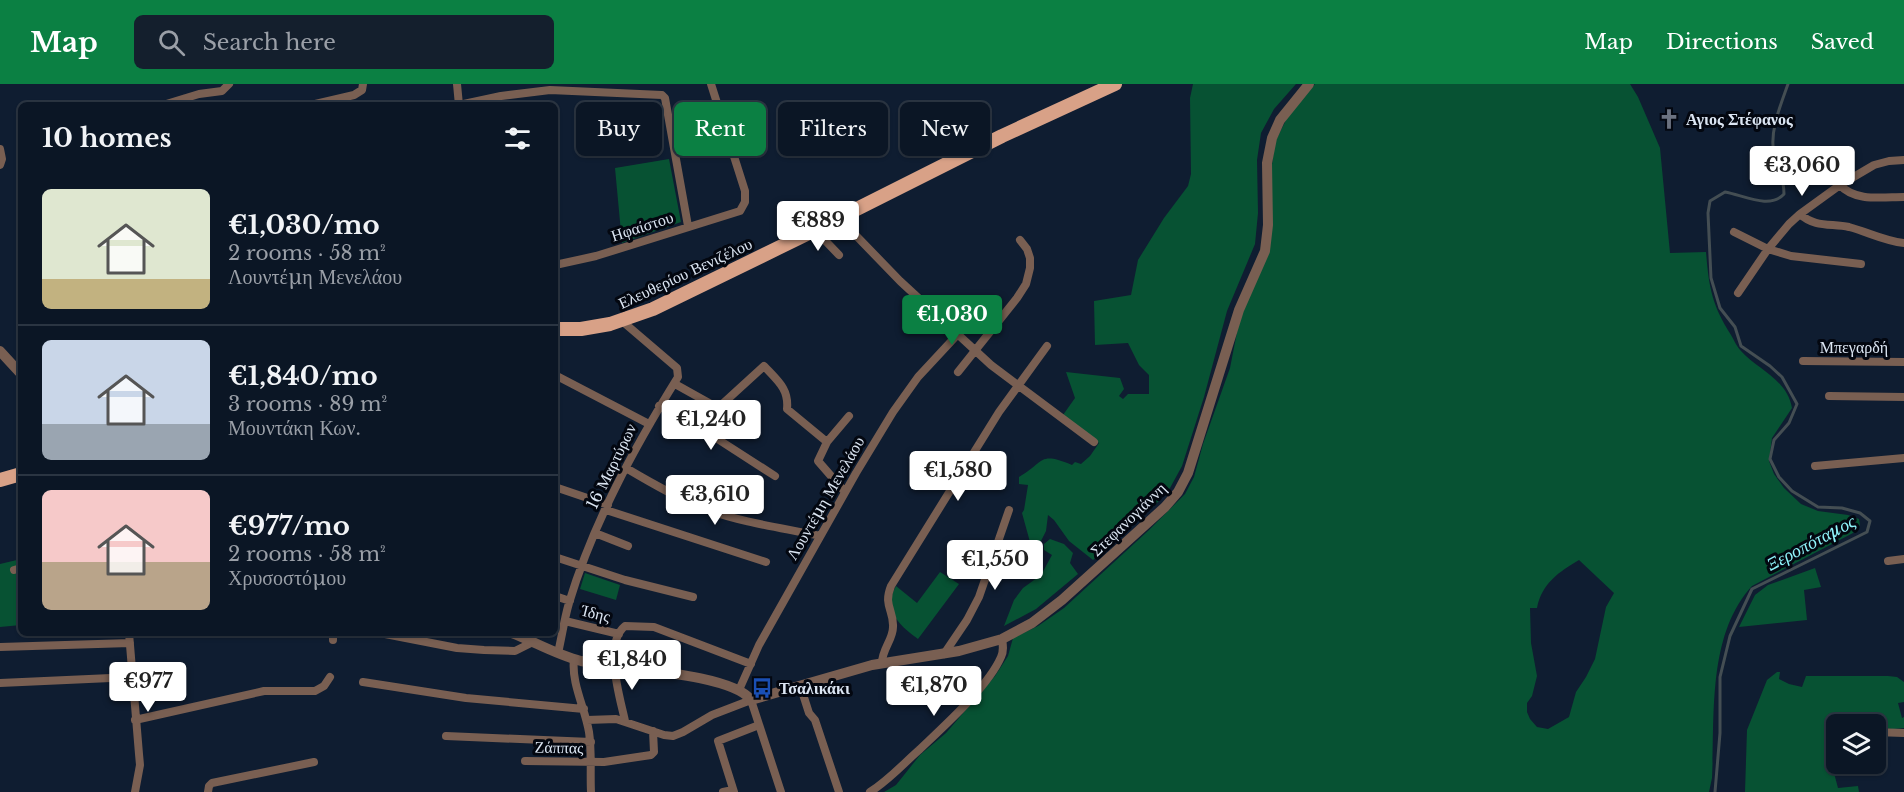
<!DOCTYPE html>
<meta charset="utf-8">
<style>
body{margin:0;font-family:"Libre Baskerville",serif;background:#141f2d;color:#f1f3f6;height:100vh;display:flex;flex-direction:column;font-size:22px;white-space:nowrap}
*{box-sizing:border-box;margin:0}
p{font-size:20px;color:#9a9fa7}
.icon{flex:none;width:33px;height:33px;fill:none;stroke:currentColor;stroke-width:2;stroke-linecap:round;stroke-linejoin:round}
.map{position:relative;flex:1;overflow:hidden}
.sheet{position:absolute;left:18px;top:18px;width:540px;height:534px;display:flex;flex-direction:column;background:#0b1625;border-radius:9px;box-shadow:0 2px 4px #0004,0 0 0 2px #2b3542}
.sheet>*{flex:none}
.top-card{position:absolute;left:576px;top:18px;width:570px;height:54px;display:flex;gap:12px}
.fabs{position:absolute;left:1826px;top:630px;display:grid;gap:12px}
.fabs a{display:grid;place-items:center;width:60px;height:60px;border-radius:9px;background:#0b1625;box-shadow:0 2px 4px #0004,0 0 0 2px #2b3542;font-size:30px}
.price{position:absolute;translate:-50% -51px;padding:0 14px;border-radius:6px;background:#fff;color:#222;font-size:20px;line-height:39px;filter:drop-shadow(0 2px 3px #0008)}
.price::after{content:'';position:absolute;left:50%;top:36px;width:18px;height:14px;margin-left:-9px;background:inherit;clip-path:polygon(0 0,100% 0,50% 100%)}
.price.on{background:#0b8043;color:#fff}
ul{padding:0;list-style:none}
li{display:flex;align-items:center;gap:18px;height:150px;padding:0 24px}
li+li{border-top:2px solid #2b3542}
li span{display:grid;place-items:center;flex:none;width:168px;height:120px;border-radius:9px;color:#555}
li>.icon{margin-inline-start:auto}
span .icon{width:72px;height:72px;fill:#fffc;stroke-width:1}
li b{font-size:26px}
h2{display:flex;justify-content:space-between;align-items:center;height:72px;padding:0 24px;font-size:26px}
.pill{padding:0 21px;border-radius:9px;background:#0b1625;box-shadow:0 2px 4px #0004,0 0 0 2px #2b3542;font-size:21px;line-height:54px}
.pill.on{background:#0b8043;color:#fff}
header{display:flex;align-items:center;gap:36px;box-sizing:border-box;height:84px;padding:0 30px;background:#0b8043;color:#fff}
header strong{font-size:28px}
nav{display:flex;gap:33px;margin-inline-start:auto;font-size:21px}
.search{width:420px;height:54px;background:#141f2d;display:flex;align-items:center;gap:15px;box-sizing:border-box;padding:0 21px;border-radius:9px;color:#9a9fa7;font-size:22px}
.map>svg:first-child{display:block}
.green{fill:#075233;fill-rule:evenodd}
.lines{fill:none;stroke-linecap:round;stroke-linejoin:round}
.stream{stroke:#444e53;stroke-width:3}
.minor{stroke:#795f52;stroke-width:8}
.tertiary{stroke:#795f52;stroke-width:10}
.primary{stroke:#d8a187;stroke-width:14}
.labels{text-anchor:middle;stroke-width:6;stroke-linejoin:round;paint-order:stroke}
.poi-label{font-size:16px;font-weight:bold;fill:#dce6f3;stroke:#030710;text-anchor:start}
.street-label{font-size:16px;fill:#dce6f3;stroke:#030710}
.water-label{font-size:18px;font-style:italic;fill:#8ff4fa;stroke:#030710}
</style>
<header>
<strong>Map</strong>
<div class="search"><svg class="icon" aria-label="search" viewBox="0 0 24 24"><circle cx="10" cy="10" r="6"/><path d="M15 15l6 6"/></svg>Search here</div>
<nav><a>Map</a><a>Directions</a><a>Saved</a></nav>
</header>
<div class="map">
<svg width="1904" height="708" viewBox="0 0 1904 708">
<rect width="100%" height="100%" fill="#0f1d31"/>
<path class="green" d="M 1193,0 L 1296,0 L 1274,25 L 1261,49 L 1257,76 L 1258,129 L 1255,160 L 1227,227 L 1204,313 L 1182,382 L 1170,404 L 1156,420 L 1093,476 L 1069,457 L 1054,436 L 1048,431 L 1046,447 L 1025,489 L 1030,458 L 1022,429 L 1024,426 L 1028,401 L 1019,400 L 1019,393 C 1045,378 1038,367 1072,381 L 1075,378 L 1081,380 L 1090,372 L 1099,359 L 1063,331 L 1075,314 L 1066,288 L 1120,294 L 1124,305 L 1119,312 L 1123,315 L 1128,310 L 1149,310 L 1149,291 L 1139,281 L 1128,259 L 1095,261 L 1094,217 L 1131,211 L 1138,176 L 1164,134 L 1188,102 L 1191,90 L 1190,14 Z
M 1315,0 L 1630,0 L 1638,13 L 1660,64 L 1670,169 L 1706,168 C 1709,204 1712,221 1731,251 C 1734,256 1737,263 1741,267 C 1758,286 1787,295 1792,324 L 1772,354 L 1769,377 L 1774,390 L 1784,404 L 1801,420 L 1818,427 L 1848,431 L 1859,435 L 1860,441 L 1853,449 L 1752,502 C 1707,551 1715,632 1712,694 L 1709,708 L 884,708 L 896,701 L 920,671 L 946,649 L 995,592 L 1008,572 L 1013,554 L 1038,542 L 1064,524 L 1149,446 L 1185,410 L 1194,393 L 1203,360 L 1230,284 L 1239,238 L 1257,192 L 1275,58 L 1288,32 ZM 1579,476 L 1614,509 L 1606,523 L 1595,575 L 1586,593 L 1576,608 L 1569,633 L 1548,645 L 1537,643 L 1530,635 L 1527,628 L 1527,619 L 1532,612 L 1537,592 L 1531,559 L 1530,524 L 1537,524 C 1542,499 1559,488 1579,476 Z
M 669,75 L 681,138 L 622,159 L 615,84 Z
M 1050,455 L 1064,460 L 1073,469 L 1070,479 L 1078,490 L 1036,525 L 1004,542 L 1014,516 L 1023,504 L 1041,491 L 1052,471 L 1044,466 L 1044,460 Z
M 21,475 L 21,541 L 0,543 L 0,480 Z
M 1815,484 L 1821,503 L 1804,506 L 1807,536 L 1739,543 L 1755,511 L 1768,501 Z
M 940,488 L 959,500 L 918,555 C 900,542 882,526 896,502 L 917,519 Z
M 585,489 L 620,501 L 616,516 L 580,505 Z
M 1777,588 L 1780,588 L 1779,595 L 1789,600 L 1802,603 L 1806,592 L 1888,592 L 1897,593 L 1904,598 L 1904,618 L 1898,619 L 1902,634 L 1904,633 L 1904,644 L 1893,645 L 1875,643 L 1875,640 L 1836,640 L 1836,643 L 1831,643 L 1825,649 L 1826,659 L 1838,704 L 1858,702 L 1859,708 L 1745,708 L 1747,646 L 1767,596 Z"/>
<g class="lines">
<path class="stream" d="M 1715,708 L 1720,649 L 1720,593 L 1730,552 L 1752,505 L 1867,448 L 1870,437 L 1860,429 L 1842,424 L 1818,423 L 1792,407 L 1779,393 L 1770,375 L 1774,356 L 1789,339 L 1797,320 L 1782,293 L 1770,282 L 1741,262 L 1735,243 L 1720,224 L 1711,194 L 1708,129 L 1710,117 L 1725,108 C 1743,111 1770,126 1784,110 C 1784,91 1777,85 1774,69 C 1769,48 1781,20 1788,0"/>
<path class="minor" d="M 457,0 L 459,21
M 163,21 L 199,10 L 222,7 L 229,0
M 311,21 L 354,11 L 362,6 L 363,0
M 459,21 L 501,12 L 550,6 L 662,11 L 665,14 L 688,142
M 0,65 L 2,75 L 0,81
M 1840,101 C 1855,118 1883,113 1904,113
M 1800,130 C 1815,144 1832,139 1849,143 C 1868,148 1884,157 1904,159
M 839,134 L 900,197 L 991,281 L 1094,358
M 815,146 L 839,171
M 1734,148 L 1768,165 L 1791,172 L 1861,180
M 555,181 L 596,172 L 740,127 L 745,118 L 745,107 L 711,0
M 1738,209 L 1768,165 L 1789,140 L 1800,130 L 1840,101 L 1874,81 L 1889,77 L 1904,76
M 1803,277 L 1904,278
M 958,288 L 1017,214 L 1026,200 L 1030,184 L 1030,174 L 1027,165 L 1020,156
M 555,291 L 649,340
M 675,300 L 718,324 L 764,282 C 778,297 789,305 787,325 L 827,358
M 1829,312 L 1904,313
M 659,322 L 716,354 L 775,392
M 1815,382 L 1904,374
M 626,384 C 653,400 679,415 708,426 C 744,439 783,444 820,452
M 555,403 L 608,421
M 845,408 L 818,377 L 827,358 L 849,332
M 606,426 L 766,478
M 595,449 L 628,462
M 555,473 L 625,496 L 693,513
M 1888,477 L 1904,475
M 14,486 L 21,484
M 555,512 L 570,517
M 565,537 L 619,550
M 129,549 L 139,670 L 140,681 L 135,708
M 380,549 L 457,564 L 484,566 L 515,567 L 533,558
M 333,556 L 333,549
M 0,563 L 130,559
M 558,569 C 562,552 564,536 569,519 C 593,439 634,364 678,293 L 677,284 L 622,237
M 944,570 L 967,536 L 979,513 L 1009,426
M 574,575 C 571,599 585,624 589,648 C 592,668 590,688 591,708
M 882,579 C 882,565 893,556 893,543 C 894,526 883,522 891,502 L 999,328 L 1047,262
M 363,598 L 466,614 L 584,625
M 0,599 L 133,593
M 800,601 L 809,629 L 815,636 L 839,708
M 739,606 L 759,561 L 856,389 L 893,328 L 918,293 L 958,250
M 135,636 L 264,607 L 315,607 L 324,602 L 330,593
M 587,636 L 616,635 L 664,651 L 673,652 L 683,648 L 712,631 L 751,616 L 781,708
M 625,637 C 620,613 603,560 625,542 L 654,543 L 751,580
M 1875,648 L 1904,649
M 446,652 L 591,658
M 1832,655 L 1836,654
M 525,677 L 604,678 L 651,671 L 654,668 L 653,647
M 208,708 L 209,702 L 212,699 L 314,678
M 723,708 L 733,706
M 734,708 L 718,657 L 759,641
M 870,708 C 889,696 903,680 919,666 C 943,643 988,603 1001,573 C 1004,567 1003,561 1002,555"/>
<path class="tertiary" d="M 0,267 L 21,290
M 512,549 C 535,558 557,571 581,577 C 618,585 731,589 751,616 L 872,581 L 959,567 L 1002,555 L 1032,539 L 1062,516 L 1165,423 L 1178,408 L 1188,389 L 1239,226 L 1265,167 L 1268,141 L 1267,79 L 1272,54 L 1280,36 L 1309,0"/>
<path class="primary" d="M 555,245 L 581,245 L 610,240 L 653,225 L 815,146 L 1002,52 L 1115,0
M 0,396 L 21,390"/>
</g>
<defs>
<g id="church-bare" transform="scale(1.62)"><path d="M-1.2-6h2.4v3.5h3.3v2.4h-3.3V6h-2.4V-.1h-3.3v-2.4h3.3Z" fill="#6b7280" stroke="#030710" stroke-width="2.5" paint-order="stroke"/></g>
<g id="bus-bare" transform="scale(1.62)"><path d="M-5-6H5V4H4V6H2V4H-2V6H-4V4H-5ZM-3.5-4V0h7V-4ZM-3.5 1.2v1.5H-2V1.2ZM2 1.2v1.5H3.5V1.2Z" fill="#1a4fb4" stroke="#030710" stroke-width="2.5" paint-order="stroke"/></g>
</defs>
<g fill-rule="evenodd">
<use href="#church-bare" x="1669" y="35"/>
<use href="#bus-bare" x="762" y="604"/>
</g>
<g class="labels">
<g class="poi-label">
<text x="1686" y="41">Αγιος Στέφανος</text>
<text x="779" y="610">Τσαλικάκι</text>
</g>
<g class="street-label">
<text transform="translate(642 142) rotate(-18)" y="6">Ηφαίστου</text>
<text transform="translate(685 189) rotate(-25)" y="6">Ελευθερίου Βενιζέλου</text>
<text x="1854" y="269">Μπεγαρδή</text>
<text transform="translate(611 382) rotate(-64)" y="6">16 Μαρτύρων</text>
<text transform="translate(825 414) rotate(-60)" y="6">Λουντέμη Μενελάου</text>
<text transform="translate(1128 435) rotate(-44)" y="6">Στεφανογιάννη</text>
<text transform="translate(596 529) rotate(14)" y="6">Ίδης</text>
<text transform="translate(559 663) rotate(1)" y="6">Ζάππας</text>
</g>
<g class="water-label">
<text transform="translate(1811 459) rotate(-28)" y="6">Ξεροπόταμος</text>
</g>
</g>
</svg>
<div class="fabs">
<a><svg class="icon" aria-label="layers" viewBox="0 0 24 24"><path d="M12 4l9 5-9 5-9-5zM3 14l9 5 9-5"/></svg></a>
</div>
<b class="price" style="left:1802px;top:113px">€3,060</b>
<b class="price" style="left:818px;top:168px">€889</b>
<b class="price on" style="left:952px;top:262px">€1,030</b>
<b class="price" style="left:711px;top:367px">€1,240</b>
<b class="price" style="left:958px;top:418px">€1,580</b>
<b class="price" style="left:715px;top:442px">€3,610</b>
<b class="price" style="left:995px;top:507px">€1,550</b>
<b class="price" style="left:632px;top:607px">€1,840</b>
<b class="price" style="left:148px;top:629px">€977</b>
<b class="price" style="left:934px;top:633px">€1,870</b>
<div class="top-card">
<a class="pill">Buy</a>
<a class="pill on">Rent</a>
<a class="pill">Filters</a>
<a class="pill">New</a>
</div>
<section class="sheet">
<h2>10 homes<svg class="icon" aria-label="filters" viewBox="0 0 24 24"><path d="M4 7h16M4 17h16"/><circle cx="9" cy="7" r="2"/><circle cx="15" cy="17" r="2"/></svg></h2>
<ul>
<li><span style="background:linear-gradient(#dfe7d0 75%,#c2b280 0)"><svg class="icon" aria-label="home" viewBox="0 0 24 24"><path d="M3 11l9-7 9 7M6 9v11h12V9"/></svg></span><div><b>€1,030/mo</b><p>2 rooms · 58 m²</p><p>Λουντέμη Μενελάου</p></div></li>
<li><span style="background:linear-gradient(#c9d6e8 70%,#9aa5b1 0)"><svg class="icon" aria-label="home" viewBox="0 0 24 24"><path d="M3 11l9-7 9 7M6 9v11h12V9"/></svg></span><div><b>€1,840/mo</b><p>3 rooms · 89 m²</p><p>Μουντάκη Κων.</p></div></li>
<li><span style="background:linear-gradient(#f6c9c9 60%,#b9a48a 0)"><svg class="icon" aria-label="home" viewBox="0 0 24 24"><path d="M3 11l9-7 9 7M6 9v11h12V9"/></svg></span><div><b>€977/mo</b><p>2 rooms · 58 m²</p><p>Χρυσοστόμου</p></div></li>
</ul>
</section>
</div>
